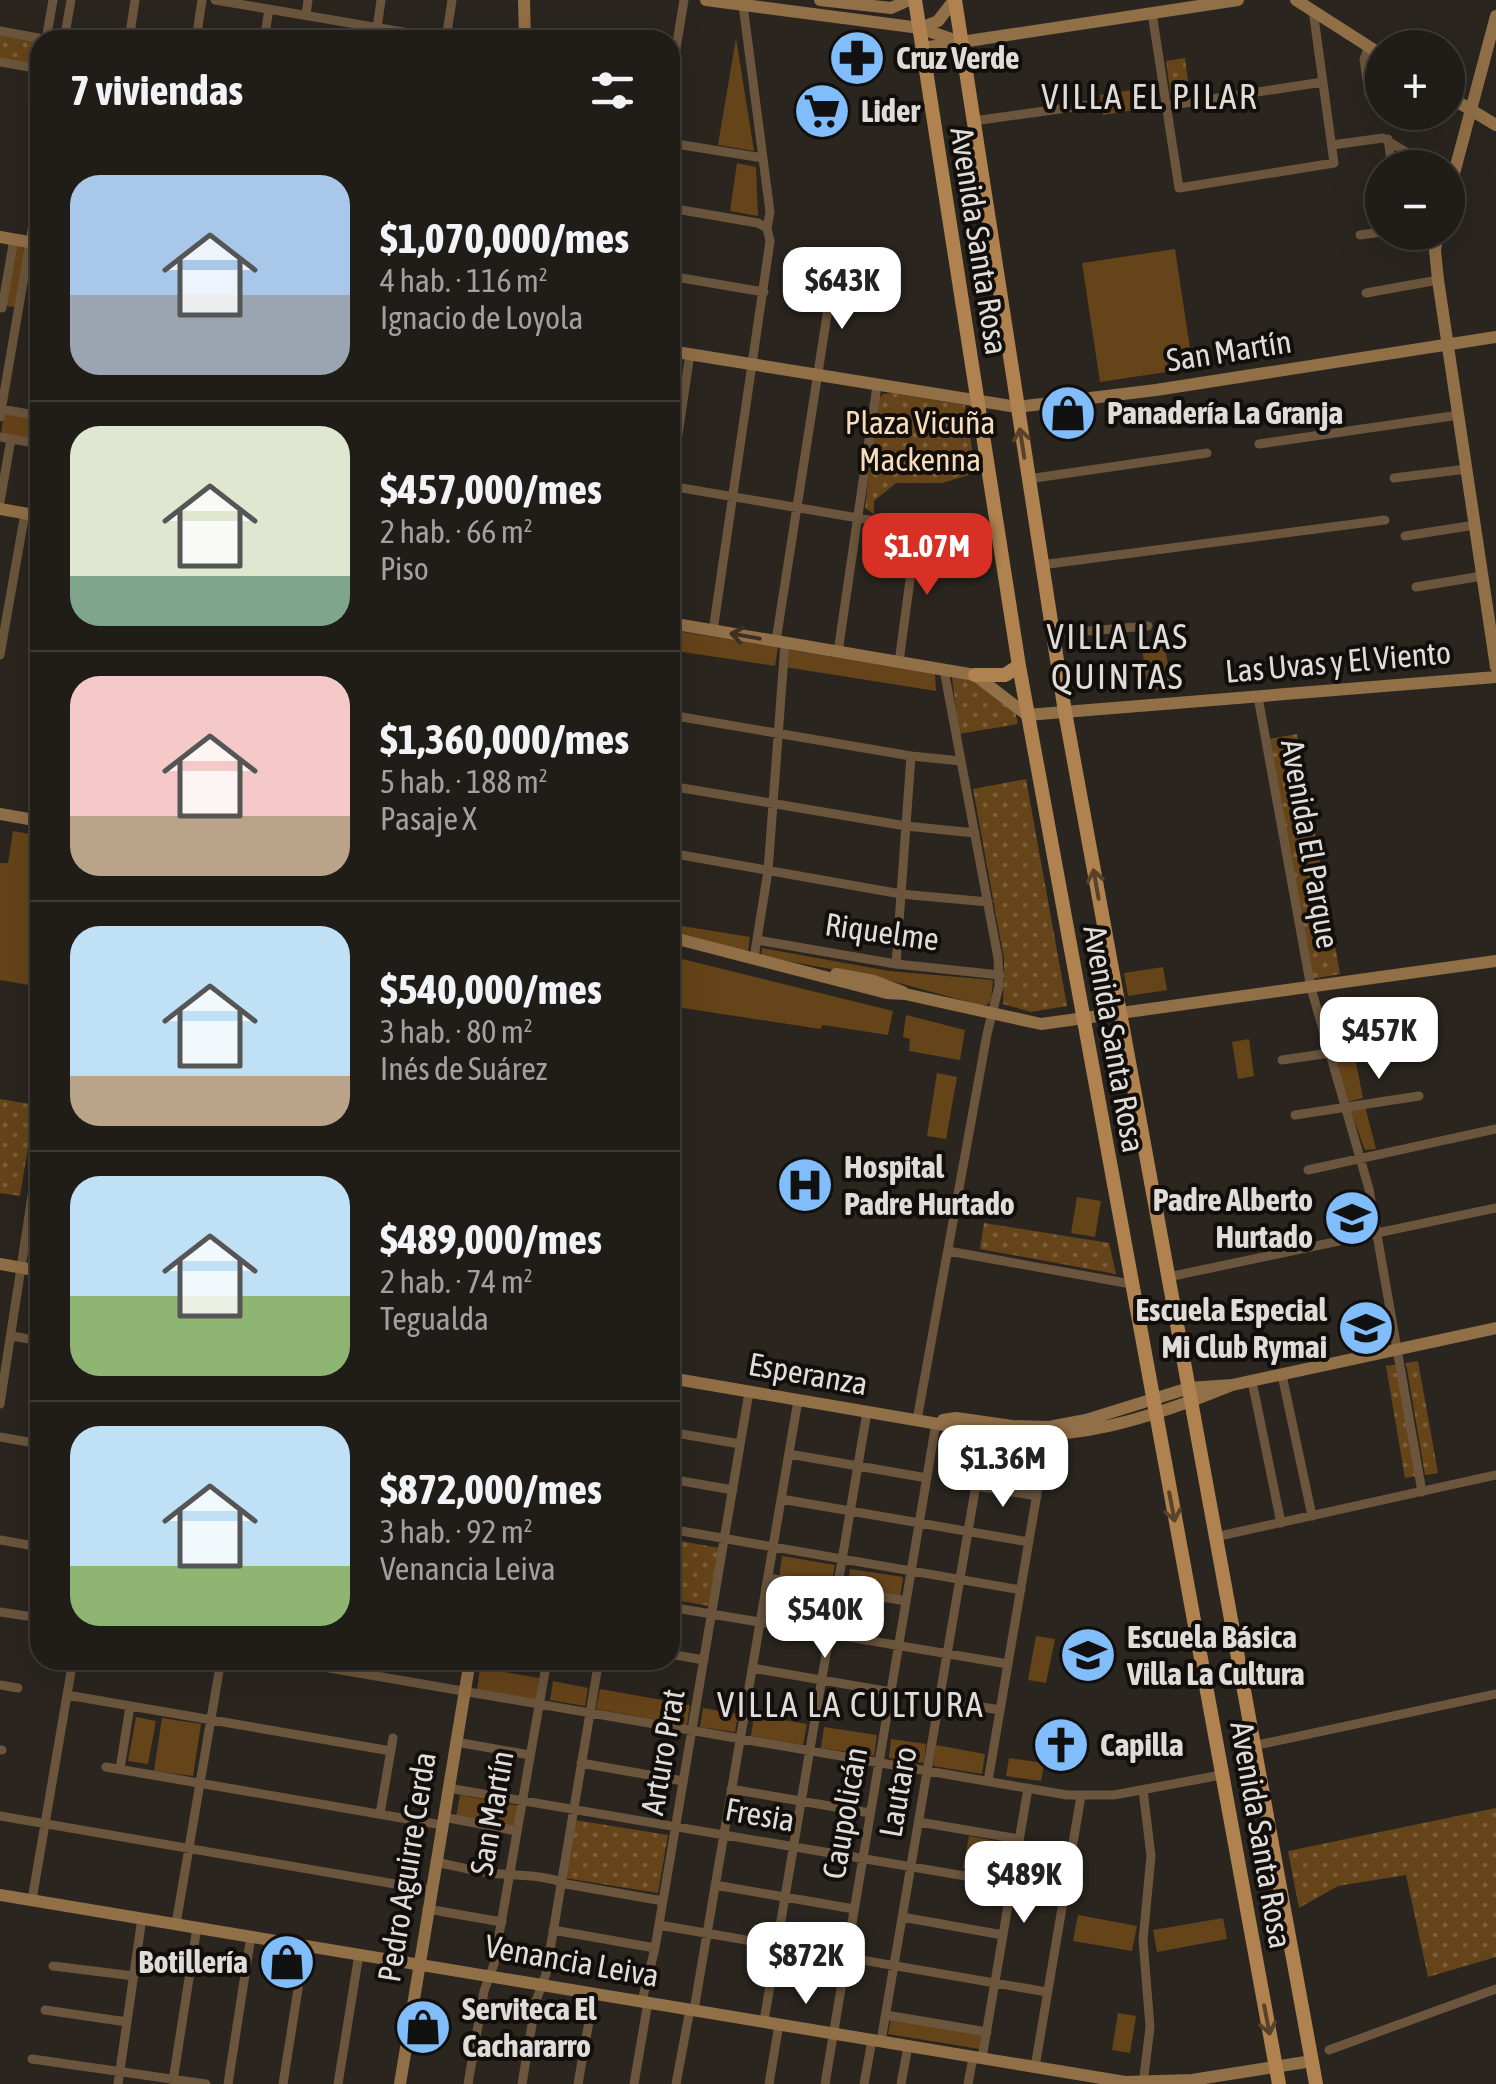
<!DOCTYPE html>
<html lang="es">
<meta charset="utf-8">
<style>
body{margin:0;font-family:"Asap Condensed",sans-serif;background:#282520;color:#f1f3f6;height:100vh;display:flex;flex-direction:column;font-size:38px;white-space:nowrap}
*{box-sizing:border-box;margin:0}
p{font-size:32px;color:#a2a1a1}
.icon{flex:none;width:55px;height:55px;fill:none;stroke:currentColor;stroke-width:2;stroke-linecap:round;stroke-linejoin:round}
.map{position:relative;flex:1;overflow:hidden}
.drawer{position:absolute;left:30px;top:30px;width:650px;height:1640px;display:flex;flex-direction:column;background:#201c17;border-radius:30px;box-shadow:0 10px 40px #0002,0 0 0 2px #3d3a36}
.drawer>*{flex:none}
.tools{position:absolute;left:1365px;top:30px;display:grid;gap:20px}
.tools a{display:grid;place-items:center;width:100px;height:100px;border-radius:50%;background:#201c17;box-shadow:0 10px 40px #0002,0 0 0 2px #3d3a36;font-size:50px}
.price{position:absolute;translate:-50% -85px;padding:0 22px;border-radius:20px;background:#fff;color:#222;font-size:32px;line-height:65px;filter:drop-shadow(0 2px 5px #0008)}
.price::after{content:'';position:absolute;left:50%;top:60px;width:30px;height:22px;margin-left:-15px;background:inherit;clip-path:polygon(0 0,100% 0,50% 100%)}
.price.selected{background:#d93025;color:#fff}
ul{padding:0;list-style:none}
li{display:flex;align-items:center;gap:30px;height:250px;padding:0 40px}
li+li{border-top:2px solid #3d3a36}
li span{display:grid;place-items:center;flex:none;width:280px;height:200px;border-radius:30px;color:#555}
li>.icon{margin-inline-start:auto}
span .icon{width:120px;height:120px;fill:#fffc;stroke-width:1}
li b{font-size:42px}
h2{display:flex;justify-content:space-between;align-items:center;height:120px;padding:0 40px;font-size:42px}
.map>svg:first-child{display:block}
.grass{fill:#664419}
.park{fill:url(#park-dots)}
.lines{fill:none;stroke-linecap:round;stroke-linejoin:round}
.street{stroke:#6b553d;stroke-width:9}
.secondary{stroke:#916f47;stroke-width:12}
.primary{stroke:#af824f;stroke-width:14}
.oneway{stroke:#58422a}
.oneway2{stroke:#3e3021}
.labels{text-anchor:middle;stroke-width:8;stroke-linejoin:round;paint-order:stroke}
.poi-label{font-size:32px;font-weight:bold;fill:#e0ddd9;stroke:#110e0c;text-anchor:start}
.street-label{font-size:32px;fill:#e0ddd9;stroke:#110e0c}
.park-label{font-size:32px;fill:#f9dcbc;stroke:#110e0c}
.neighbourhood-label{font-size:35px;letter-spacing:2.5px;fill:#e0ddd9;stroke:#110e0c}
</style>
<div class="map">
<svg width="1496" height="2084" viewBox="0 0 1496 2084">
<defs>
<pattern id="park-dots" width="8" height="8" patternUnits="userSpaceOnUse" patternTransform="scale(2.5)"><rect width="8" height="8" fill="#664419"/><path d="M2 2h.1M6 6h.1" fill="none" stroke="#7c5f3a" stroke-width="1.8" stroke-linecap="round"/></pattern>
</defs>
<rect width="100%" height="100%" fill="#2a251f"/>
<path class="grass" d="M 736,38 L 754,151 L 718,145 Z
M 1138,89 L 1141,109 L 1103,115 L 1100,95 Z
M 737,163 L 756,167 L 758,216 L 730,211 Z
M 16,245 L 27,247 L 16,307 L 6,306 Z
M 1175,249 L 1193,368 L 1100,382 L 1082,263 Z
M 4,413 L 40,420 L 40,441 L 1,434 Z
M 670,630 L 778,647 L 775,666 L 670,650 Z
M 1165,644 L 1171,688 L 1148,691 L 1142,648 Z
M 785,649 L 935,674 L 936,691 L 785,667 Z
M 13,831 L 40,836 L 37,889 L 40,891 L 40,987 L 0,980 L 0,863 L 8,863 Z
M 670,924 L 750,937 L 748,952 L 670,932 Z
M 762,948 L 889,971 L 993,980 L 991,1001 L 987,1005 L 980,1005 L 884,979 L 761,956 Z
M 670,956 L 893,1011 L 888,1035 L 823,1025 L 820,1029 L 670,1006 Z
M 1163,967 L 1167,990 L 1128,996 L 1124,973 Z
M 906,1015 L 965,1030 L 960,1060 L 909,1051 L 910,1039 L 903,1037 Z
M 1249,1039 L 1254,1076 L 1238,1079 L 1232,1042 Z
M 1354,1053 L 1363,1098 L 1347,1102 L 1334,1056 Z
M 937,1073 L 957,1077 L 946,1139 L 927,1136 Z
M 1365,1106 L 1376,1149 L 1365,1150 L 1350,1109 Z
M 1077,1197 L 1101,1201 L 1095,1237 L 1071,1233 Z
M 782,1556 L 835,1565 L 831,1586 L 779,1577 Z
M 850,1569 L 903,1577 L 900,1598 L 847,1590 Z
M 1036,1636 L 1055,1639 L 1046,1683 L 1028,1680 Z
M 480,1668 L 539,1678 L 536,1700 L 477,1690 Z
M 553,1681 L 588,1688 L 585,1706 L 550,1700 Z
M 600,1689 L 690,1705 L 687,1725 L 596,1709 Z
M 703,1708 L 738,1714 L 735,1732 L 700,1727 Z
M 754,1715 L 807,1724 L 803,1745 L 751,1736 Z
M 136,1717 L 156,1721 L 148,1764 L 128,1761 Z
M 162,1718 L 201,1724 L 193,1776 L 154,1771 Z
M 824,1727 L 877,1735 L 874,1756 L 821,1748 Z
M 891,1739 L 926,1744 L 924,1763 L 889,1758 Z
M 936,1745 L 985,1754 L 982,1774 L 933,1766 Z
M 1009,1758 L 1044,1763 L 1041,1781 L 1006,1776 Z
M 460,1795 L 519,1806 L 514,1828 L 456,1817 Z
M 969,1836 L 1013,1844 L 1007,1876 L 963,1868 Z
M 1078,1915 L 1137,1926 L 1132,1951 L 1073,1941 Z
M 1223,1918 L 1227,1939 L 1157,1952 L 1153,1930 Z
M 1118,2013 L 1136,2016 L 1130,2053 L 1112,2050 Z
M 891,2018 L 982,2034 L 980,2049 L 888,2034 Z"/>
<path class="park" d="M 0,35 L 40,42 L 40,66 L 0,58 Z
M 1185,58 L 1191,103 L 1172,105 L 1166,61 Z
M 891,393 L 965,405 L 976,473 L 942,483 L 896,483 L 874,501 L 874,514 L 865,508 L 877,401 L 883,394 Z
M 952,677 L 975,681 L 1015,711 L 1018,724 L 959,734 Z
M 1297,734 L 1340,974 L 1313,979 L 1269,739 Z
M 1026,779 L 1067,1006 L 1031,1012 L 1003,1004 L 1004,959 L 973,789 Z
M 0,1099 L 35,1105 L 20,1196 L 0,1193 Z
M 984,1223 L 1109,1243 L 1116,1274 L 980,1249 Z
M 1418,1361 L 1438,1473 L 1425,1475 L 1406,1363 Z
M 1399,1364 L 1416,1476 L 1405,1478 L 1386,1366 Z
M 670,1539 L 719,1548 L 709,1606 L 670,1599 Z
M 1496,1808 L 1496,1957 L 1428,1977 L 1406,1875 L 1338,1886 L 1299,1908 L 1288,1851 Z
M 575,1820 L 668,1835 L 658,1893 L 565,1878 Z"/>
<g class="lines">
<path class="street" d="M 215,0 L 450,40
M 1152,13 L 1179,188 L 1334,163 L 1313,10
M 306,15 L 308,0
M 377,28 L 381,0
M 0,31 L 49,40
M 446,39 L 452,0
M 46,40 L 53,0
M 64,40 L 71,0
M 129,40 L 135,0
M 196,40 L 202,0
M 264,40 L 269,9
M 0,62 L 40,69
M 670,85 L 684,0
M 1369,94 L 1364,59 L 1369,46
M 1166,106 L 1323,82
M 974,121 L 1095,104
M 1388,139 L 1392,168
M 670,143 L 763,158
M 1332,145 L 1383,138 L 1433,168
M 670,208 L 758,223 L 767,228
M 1360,235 L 1382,232
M 670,276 L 764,292
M 1366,293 L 1438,280
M 2,308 L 14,239
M 1,409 L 40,416
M 0,417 L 40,183
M 0,437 L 40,444
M 1259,444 L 1459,415
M 1394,478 L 1467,469
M 1028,479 L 1207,453
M 670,486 L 917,528 L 899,662
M 670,488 L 690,354
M 0,502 L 11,439
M 1405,536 L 1475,525
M 1041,565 L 1385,520
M 1416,587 L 1482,576
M 713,631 L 770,241 L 767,228 L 770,212 L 743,5
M 1052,634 L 1148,626
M 776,641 L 832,283
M 838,652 L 877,386
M 0,655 L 25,513
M 1258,697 L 1311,988 L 1369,1189 L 1422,1492
M 670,715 L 911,756 L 961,761
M 670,786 L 906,826 L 975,833
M 670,853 L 901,894 L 988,902
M 757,940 L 896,964 L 1000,975
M 754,958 L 768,871 L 785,643
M 896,964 L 911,756
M 1282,1060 L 1399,1043
M 1295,1115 L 1419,1096
M 1308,1170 L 1496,1129
M 948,1251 L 1131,1284
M 1168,1277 L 1496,1208
M 12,1336 L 40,1341
M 1282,1375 L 1312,1516
M 1252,1381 L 1281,1523
M 0,1404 L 40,1144
M 917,1420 L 987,1034 L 999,986 L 998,958 L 944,670
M 670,1432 L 740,1444
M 0,1437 L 40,1444
M 789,1454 L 927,1478
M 670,1479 L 733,1490
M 976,1486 L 1037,1496
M 781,1499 L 1029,1542
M 670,1529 L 1021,1590
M 1215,1537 L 1496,1475
M 0,1540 L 40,1547
M 768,1578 L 906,1601
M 670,1607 L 1008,1664
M 0,1612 L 40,1618
M 670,1654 L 704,1660
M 283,1660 L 1067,1795 L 1114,1795 L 1221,1775
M 752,1668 L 891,1692
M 0,1685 L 18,1688
M 67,1695 L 391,1751
M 939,1700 L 1000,1710
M 456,1742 L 530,1755
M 1253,1746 L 1496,1694
M 0,1750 L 2,1750
M 581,1763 L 683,1781
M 106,1767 L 442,1825
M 120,1769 L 130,1706
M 988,1781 L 1048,1429
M 448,1788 L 1065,1893
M 731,1789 L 870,1813
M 1143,1790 L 1151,1856 L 1143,1940 L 1150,2027 L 1143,2084
M 380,1814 L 393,1738
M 0,1816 L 430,1890
M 443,1817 L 517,1831
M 919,1822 L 1019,1839
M 435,1862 C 457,1866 479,1873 501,1874 C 524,1876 545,1875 566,1884 L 663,1901
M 715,1885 L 854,1909
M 32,1900 L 73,1660
M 427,1909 L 502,1922
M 902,1917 L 1003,1935
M 176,1924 L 221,1660
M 659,1925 L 1047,1992
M 553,1930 L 655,1948
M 53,1966 L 134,1976
M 642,2001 L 655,1948 L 749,1392
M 45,2010 L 127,2022
M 694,2010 L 798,1400
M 886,2015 L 987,2032
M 764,2021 L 867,1412
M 881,2041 L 985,1432
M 1329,2050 L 1496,1989
M 982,2058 L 1028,1788
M 32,2059 L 206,2084
M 1035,2067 L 1081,1796
M 173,2081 L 197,1927
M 118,2084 L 142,1918
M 228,2084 L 251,1936
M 283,2084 L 305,1945
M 338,2084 L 359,1954
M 468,2084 L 484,1991 L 494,1964 L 547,1660
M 522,2084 L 536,2001 L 546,1974 L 599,1660
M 578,2084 L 594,1993
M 634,2084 L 648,2002
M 676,2084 L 690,2009
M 769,2084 L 779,2024
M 825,2084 L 936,1423
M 864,2084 L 872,2040
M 901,2084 L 908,2046
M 968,2084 L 973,2057"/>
<path class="secondary" d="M 524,0 L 525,40
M 706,0 L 920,28 L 954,40
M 820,0 L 891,8 L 909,0
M 1296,0 L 1382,55
M 920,28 L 938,21 L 954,0
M 922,48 L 1238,0
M 1448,96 L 1496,125
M 1448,196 L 1496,16
M 1438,232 L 1435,250 L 1438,280 L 1496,667
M 0,237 L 40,244
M 670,351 L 1017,407 L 1156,390 L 1496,337
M 0,509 L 40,516
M 670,623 L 975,675 L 1027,715 L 1496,677
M 0,814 L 40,821
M 670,937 L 887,993 L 905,994 L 1041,1024 L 1496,961
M 836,974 L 874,981 L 903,992
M 0,1264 L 40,1271
M 670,1378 L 985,1432 C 1070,1445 1154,1417 1232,1385
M 943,1420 L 956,1418 L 1012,1426 L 1049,1427 L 1086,1420 L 1189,1388 L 1232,1385 L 1496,1328
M 0,1895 L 1125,2082 L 1192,2080 L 1312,2061
M 400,2084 L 470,1660"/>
<path class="primary" d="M 915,0 L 1019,666 L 1279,2084
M 955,0 L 1065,712 L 1316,2084
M 975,675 L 1005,675 L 1019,666"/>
</g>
<defs><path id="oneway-shaft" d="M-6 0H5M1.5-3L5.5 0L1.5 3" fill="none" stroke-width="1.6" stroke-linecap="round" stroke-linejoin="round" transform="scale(2.5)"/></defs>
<g class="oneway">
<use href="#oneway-shaft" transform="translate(1022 443) rotate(-99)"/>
<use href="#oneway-shaft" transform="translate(1096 884) rotate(-100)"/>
<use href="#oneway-shaft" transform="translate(1172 1507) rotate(79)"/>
<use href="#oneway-shaft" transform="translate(1267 2020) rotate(79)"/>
</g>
<use class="oneway2" href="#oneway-shaft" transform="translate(745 636) rotate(-170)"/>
<defs>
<g id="pharmacy-disc" transform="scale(2.875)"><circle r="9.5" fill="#80bdfa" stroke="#110e0c"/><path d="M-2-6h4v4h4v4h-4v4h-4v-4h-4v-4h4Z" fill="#111"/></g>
<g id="supermarket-disc" transform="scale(2.875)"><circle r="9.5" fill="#80bdfa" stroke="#110e0c"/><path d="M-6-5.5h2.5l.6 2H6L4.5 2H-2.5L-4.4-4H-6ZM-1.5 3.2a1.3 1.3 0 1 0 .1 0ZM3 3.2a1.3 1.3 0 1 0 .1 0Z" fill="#111"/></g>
<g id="shop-disc" transform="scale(2.875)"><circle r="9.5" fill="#80bdfa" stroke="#110e0c"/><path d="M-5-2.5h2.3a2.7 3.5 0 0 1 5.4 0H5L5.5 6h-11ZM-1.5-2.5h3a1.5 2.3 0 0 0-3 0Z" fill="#111"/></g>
<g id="hospital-disc" transform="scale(2.875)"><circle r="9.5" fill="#80bdfa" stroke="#110e0c"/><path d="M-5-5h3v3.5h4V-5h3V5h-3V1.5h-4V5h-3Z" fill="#111"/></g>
<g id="school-disc" transform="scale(2.875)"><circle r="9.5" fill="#80bdfa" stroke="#110e0c"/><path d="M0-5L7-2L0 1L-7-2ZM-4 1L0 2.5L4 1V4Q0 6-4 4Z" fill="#111"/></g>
<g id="church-disc" transform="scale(2.875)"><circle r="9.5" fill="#80bdfa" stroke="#110e0c"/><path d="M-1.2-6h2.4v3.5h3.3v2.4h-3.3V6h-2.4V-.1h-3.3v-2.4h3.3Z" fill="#111"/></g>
</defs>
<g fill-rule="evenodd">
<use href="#pharmacy-disc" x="857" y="58"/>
<use href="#supermarket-disc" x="822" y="111"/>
<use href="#shop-disc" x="1068" y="413"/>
<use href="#hospital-disc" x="805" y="1185"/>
<use href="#school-disc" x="1352" y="1218"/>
<use href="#school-disc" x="1366" y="1328"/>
<use href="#school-disc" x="1088" y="1655"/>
<use href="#church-disc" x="1061" y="1745"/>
<use href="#shop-disc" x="287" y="1962"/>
<use href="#shop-disc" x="423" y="2027"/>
</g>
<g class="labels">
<g class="poi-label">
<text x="896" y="69">Cruz Verde</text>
<text x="861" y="122">Lider</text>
<text x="1107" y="424">Panadería La Granja</text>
<text x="844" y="1178">Hospital<tspan x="844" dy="37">Padre Hurtado</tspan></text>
<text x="1313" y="1211" text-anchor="end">Padre Alberto<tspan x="1313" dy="37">Hurtado</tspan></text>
<text x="1327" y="1321" text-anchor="end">Escuela Especial<tspan x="1327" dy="37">Mi Club Rymai</tspan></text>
<text x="1127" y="1648">Escuela Básica<tspan x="1127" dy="37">Villa La Cultura</tspan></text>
<text x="1100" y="1756">Capilla</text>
<text x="248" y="1973" text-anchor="end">Botillería</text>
<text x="462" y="2020">Serviteca El<tspan x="462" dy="37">Cachararro</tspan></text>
</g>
<g class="street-label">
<text transform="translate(979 241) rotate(81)" y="11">Avenida Santa Rosa</text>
<text transform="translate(1229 351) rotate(-9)" y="11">San Martín</text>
<text transform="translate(1338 662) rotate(-5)" y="11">Las Uvas y El Viento</text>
<text transform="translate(1310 844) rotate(80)" y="11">Avenida El Parque</text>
<text transform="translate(882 932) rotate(8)" y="11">Riquelme</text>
<text transform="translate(1114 1039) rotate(80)" y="11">Avenida Santa Rosa</text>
<text transform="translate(808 1374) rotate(10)" y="11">Esperanza</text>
<text transform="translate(663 1752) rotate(-80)" y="11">Arturo Prat</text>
<text transform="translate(898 1792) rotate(-80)" y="11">Lautaro</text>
<text transform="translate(492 1813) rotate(-80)" y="11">San Martín</text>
<text transform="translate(845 1813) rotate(-80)" y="11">Caupolicán</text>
<text transform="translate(760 1815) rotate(10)" y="11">Fresia</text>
<text transform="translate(1261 1835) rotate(80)" y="11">Avenida Santa Rosa</text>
<text transform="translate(407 1867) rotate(-81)" y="11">Pedro Aguirre Cerda</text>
<text transform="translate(572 1961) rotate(10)" y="11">Venancia Leiva</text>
</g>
<g class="park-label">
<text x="920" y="434">Plaza Vicuña<tspan x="920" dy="37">Mackenna</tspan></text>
</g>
<g class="neighbourhood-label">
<text x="1150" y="109">VILLA EL PILAR</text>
<text x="1118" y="649">VILLA LAS<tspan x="1118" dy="40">QUINTAS</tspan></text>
<text x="851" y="1717">VILLA LA CULTURA</text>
</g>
</g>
</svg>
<div class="tools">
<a>+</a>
<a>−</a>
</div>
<b class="price" style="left:842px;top:332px">$643K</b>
<b class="price selected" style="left:927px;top:598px">$1.07M</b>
<b class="price" style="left:1379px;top:1082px">$457K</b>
<b class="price" style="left:1003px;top:1510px">$1.36M</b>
<b class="price" style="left:825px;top:1661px">$540K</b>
<b class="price" style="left:1024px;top:1926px">$489K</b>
<b class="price" style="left:806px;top:2007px">$872K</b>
<section class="drawer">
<h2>7 viviendas<svg class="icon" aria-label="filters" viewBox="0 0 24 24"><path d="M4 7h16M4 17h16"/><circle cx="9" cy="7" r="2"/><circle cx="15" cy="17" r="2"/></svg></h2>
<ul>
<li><span style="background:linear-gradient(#a9c7e8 60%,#9aa5b1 0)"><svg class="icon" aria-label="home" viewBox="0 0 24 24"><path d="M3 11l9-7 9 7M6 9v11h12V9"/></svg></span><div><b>$1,070,000/mes</b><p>4 hab. · 116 m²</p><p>Ignacio de Loyola</p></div></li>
<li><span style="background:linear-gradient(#dfe7d0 75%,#7fa58c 0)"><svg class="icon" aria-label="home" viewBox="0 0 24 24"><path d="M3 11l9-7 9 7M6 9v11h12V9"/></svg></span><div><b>$457,000/mes</b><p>2 hab. · 66 m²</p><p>Piso</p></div></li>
<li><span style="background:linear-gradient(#f6c9c9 70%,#b9a48a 0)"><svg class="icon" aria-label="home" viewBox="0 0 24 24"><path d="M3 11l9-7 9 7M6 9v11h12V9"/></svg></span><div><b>$1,360,000/mes</b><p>5 hab. · 188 m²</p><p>Pasaje X</p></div></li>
<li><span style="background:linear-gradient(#bfe0f5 75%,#b9a48a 0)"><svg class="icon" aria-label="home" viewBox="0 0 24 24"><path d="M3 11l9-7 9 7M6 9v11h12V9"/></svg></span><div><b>$540,000/mes</b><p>3 hab. · 80 m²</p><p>Inés de Suárez</p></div></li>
<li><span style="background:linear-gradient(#bfe0f5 60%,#8fb573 0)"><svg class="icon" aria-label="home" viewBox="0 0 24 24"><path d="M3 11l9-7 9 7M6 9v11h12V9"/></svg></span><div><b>$489,000/mes</b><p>2 hab. · 74 m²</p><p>Tegualda</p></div></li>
<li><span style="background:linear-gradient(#bfe0f5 70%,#8fb573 0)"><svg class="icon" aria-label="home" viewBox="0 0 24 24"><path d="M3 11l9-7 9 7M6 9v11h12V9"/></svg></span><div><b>$872,000/mes</b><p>3 hab. · 92 m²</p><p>Venancia Leiva</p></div></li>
</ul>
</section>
</div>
